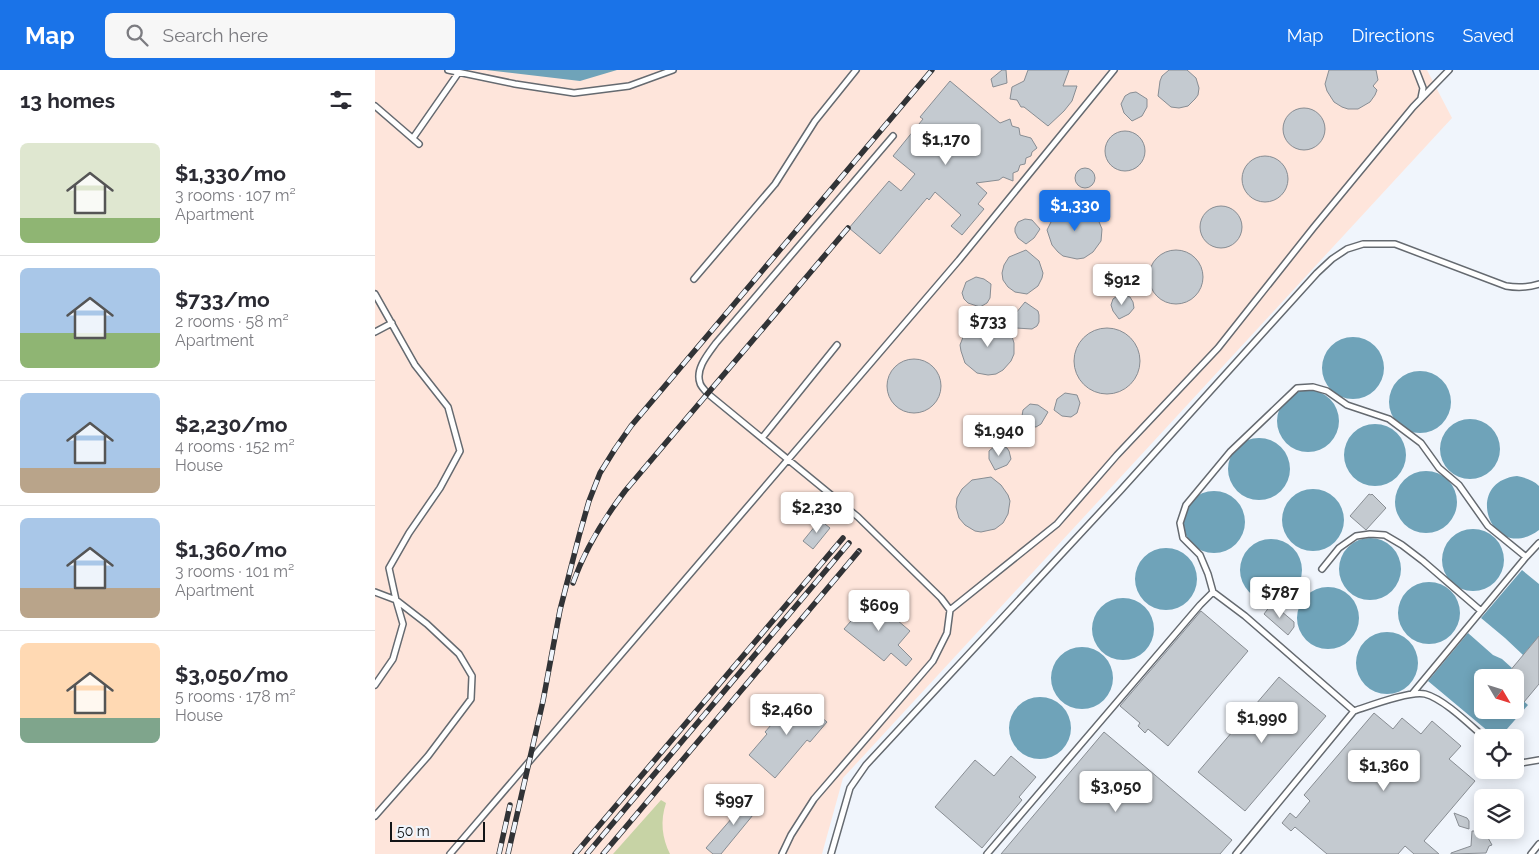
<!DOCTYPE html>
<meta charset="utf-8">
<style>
body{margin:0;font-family:Raleway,sans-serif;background:#f7f7f7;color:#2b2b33;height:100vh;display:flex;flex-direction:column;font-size:19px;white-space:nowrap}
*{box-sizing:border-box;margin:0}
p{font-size:16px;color:#7c7c81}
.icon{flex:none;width:28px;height:28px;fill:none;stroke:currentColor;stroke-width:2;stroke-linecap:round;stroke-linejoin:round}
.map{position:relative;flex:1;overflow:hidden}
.panel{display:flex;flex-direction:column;background:#fff;width:375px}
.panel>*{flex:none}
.needle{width:32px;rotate:128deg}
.controls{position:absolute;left:1099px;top:599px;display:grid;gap:10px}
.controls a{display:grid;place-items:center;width:50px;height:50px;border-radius:8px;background:#fff;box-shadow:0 2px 12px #0003;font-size:25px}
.scale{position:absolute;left:15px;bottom:12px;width:95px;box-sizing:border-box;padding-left:5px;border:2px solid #121416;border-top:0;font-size:14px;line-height:18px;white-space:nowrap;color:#121416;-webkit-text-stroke:4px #f0f5fc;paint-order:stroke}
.price{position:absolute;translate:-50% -42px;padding:0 11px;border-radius:5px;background:#fff;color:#222;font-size:16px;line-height:32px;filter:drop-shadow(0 1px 2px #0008)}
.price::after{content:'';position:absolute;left:50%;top:30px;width:15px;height:11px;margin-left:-8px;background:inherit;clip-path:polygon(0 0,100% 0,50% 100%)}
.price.selected{background:#1a73e8;color:#fff}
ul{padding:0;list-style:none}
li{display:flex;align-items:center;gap:15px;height:125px;padding:0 20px}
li+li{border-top:1px solid #e1e1e2}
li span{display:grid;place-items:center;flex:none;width:140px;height:100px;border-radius:8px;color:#555}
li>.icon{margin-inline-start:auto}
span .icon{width:60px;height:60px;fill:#fffc;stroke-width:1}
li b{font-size:21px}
h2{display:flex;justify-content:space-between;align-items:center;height:60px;padding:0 20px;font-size:21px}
header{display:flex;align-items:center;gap:30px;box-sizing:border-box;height:70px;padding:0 25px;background:#1a73e8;color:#fff}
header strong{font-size:24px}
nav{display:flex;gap:28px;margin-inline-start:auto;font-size:18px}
.search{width:350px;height:45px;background:#f7f7f7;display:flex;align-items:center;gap:12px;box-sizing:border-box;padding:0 18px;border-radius:8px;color:#7c7c81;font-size:19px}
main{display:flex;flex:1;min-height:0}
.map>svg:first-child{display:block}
.industrial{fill:#fee5db}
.green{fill:#c7d3a5}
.water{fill:#6fa3b9}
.building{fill:#c4cad0;stroke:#888d93}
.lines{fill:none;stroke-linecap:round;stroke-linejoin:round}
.service-casing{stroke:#656a70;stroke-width:8}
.service{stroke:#fff;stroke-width:5}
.rail-casing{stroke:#313336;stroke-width:5.5}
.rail{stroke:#f0f5fc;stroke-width:4;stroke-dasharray:11;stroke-linecap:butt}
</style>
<header>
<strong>Map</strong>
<div class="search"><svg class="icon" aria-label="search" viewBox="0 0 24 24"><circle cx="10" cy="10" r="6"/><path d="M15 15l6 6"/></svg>Search here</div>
<nav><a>Map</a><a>Directions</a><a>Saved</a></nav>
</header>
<main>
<section class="panel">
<h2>13 homes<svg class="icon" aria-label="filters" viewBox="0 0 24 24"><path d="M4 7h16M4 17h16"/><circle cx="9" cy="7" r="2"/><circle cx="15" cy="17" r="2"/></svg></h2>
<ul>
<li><span style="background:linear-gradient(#dfe7d0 75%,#8fb573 0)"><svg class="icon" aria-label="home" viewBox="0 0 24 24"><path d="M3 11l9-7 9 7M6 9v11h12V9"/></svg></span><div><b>$1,330/mo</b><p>3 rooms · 107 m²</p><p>Apartment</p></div></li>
<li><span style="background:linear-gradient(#a9c7e8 65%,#8fb573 0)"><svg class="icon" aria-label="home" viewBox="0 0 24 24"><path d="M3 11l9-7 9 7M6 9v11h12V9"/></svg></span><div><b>$733/mo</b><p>2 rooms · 58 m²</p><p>Apartment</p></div></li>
<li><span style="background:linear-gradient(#a9c7e8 75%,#b9a48a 0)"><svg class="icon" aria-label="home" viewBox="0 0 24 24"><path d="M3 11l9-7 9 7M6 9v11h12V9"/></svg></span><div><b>$2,230/mo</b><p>4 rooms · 152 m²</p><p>House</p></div></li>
<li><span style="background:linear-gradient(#a9c7e8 70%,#b9a48a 0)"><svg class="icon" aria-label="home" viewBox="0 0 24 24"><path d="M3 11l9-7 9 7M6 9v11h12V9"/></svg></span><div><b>$1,360/mo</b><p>3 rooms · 101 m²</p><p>Apartment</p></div></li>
<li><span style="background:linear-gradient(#ffd9b3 75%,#7fa58c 0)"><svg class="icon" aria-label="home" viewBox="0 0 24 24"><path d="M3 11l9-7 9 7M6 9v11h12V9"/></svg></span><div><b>$3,050/mo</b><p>5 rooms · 178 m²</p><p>House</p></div></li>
</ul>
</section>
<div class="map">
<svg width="1164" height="784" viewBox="0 0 1164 784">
<rect width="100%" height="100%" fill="#f0f5fc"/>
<path class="industrial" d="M 0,0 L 1052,0 L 1077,48 L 468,708 L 447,784 L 0,784 Z"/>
<path class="green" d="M 286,730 L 291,733 C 285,751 287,768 295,784 L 238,784 Z"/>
<path class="water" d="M 111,0 L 242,0 L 205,11 Z
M947 298a31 31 0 1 1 62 0a31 31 0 1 1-62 0Z
M1014 332a31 31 0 1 1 62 0a31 31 0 1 1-62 0Z
M902 351a31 31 0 1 1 62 0a31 31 0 1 1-62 0Z
M1065 379a30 30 0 1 1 60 0a30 30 0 1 1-60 0Z
M969 385a31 31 0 1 1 62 0a31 31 0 1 1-62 0Z
M853 399a31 31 0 1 1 62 0a31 31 0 1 1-62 0Z
M1020 432a31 31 0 1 1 62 0a31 31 0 1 1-62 0Z
M 1142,406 C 1151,408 1158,410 1164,416 L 1164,460 C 1117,495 1086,412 1142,406 Z
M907 450a31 31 0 1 1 62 0a31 31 0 1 1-62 0Z
M808 452a31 31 0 1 1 62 0a31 31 0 1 1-62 0Z
M1067 490a31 31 0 1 1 62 0a31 31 0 1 1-62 0Z
M964 499a31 31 0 1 1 62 0a31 31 0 1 1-62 0Z
M865 500a31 31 0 1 1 62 0a31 31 0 1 1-62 0Z
M760 509a31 31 0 1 1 62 0a31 31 0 1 1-62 0Z
M 1147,500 L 1164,514 L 1164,575 L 1160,571 L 1148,585 L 1130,568 L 1106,548 Z
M1023 543a31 31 0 1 1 62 0a31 31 0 1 1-62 0Z
M922 548a31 31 0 1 1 62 0a31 31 0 1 1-62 0Z
M717 559a31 31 0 1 1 62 0a31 31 0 1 1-62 0Z
M981 593a31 31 0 1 1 62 0a31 31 0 1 1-62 0Z
M 1093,563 L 1118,585 L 1127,589 L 1137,598 L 1129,607 L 1108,608 L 1108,640 L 1140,640 L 1140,624 L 1153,635 L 1125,667 L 1120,667 L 1053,611 Z
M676 608a31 31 0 1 1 62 0a31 31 0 1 1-62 0Z
M634 658a31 31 0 1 1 62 0a31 31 0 1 1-62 0Z"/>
<path class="building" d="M 627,0 L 631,0 L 632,13 L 618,17 L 616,9 Z
M 653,0 L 694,0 L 688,16 L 702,16 L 697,31 L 689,41 L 673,56 L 649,37 L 646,37 L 642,30 L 635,29 L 637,17 L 649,11 Z
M 794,0 L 812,0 L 821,8 L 824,18 L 823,25 L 820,29 L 813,36 L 804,38 L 796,37 L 783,26 L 785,11 L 787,6 Z
M 954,0 L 1001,0 L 1003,10 L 998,16 L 1002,20 L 1000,25 L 995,32 L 983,39 L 973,39 L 967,37 L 959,32 L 952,21 L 950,14 Z
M 575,11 L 625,53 L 635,49 L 637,56 L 644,58 L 645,65 L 656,68 L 662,78 L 657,82 L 656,86 L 651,88 L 650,94 L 645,95 L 643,101 L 638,103 L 638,111 L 628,107 L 624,110 L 601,113 L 612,123 L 603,134 L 609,139 L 587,165 L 576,156 L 586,145 L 560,122 L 554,130 L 552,128 L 505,184 L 474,158 L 514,111 L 526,121 L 540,104 L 518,86 L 548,49 L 545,47 Z
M 761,22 L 772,29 L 772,37 L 767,46 L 757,51 L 749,43 L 746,34 L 750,26 L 755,23 Z
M908 59a21 21 0 1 1 42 0a21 21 0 1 1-42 0Z
M730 81a20 20 0 1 1 40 0a20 20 0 1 1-40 0Z
M867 109a23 23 0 1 1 46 0a23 23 0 1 1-46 0Z
M700 108a10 10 0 1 1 20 0a10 10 0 1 1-20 0Z
M825 157a21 21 0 1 1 42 0a21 21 0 1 1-42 0Z
M 698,136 L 712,138 L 719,143 L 722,147 L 727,159 L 726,171 L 718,182 L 709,188 L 702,189 L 688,186 L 683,182 L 677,175 L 672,160 L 679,146 L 684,141 L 690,138 Z
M 650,149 L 657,150 L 665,159 L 659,168 L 651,174 L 643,168 L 640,162 L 640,158 L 643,152 Z
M774 207a27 27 0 1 1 54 0a27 27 0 1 1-54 0Z
M 651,180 L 664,191 L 668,203 L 667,208 L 663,216 L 652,224 L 640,222 L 633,217 L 628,210 L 627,203 L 629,195 L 634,187 Z
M 601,207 L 609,209 L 616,214 L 615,228 L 612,233 L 605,237 L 593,233 L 589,229 L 587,223 L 591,212 Z
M 745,224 L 755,227 L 758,232 L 759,238 L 754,244 L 744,249 L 738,241 L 736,235 L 738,229 Z
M 650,232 L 663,241 L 664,245 L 664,252 L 662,256 L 657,259 L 641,258 L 640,247 L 641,243 Z
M 607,250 L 623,253 L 635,260 L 639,273 L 639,284 L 636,291 L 628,300 L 621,304 L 613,305 L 602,303 L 590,293 L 586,281 L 585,275 L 590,262 L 596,257 Z
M699 291a33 33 0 1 1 66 0a33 33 0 1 1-66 0Z
M512 316a27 27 0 1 1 54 0a27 27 0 1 1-54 0Z
M 690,323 L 702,325 L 705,333 L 702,343 L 696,347 L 687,346 L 679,340 L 682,329 Z
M 655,334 L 663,335 L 673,342 L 666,354 L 661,357 L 655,356 L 649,351 L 647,346 L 648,340 Z
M 626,375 L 632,378 L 634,381 L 636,389 L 632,395 L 620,400 L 614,389 L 614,381 L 620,376 Z
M 616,407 L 626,415 L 633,425 L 635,431 L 633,444 L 628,453 L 620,459 L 606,462 L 600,461 L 590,455 L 584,448 L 581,437 L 582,428 L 587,419 L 597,410 Z
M 994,424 L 996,425 L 997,424 L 1011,438 L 991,460 L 975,446 Z
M 445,450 L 455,458 L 438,479 L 428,471 Z
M 496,528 L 535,561 L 523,575 L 537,589 L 531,596 L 516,583 L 509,591 L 469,559 Z
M 895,536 L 900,536 L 919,552 L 919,557 L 913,565 L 889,544 Z
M 826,541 L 873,581 L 793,676 L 773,659 L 770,663 L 763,656 L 765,653 L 745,636 Z
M 1164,566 L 1164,614 L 1149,632 L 1140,624 L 1140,608 L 1129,608 Z
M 904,607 L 951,646 L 870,741 L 823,702 Z
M 421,626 L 452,652 L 435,672 L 432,670 L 400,708 L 374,685 L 392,664 L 390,662 Z
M 999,643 L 1018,659 L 1027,648 L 1046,664 L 1057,651 L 1086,676 L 1074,689 L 1100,711 L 1049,771 L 1064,784 L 1039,784 L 1030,776 L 1023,784 L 952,784 L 920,757 L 916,761 L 907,753 L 915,743 L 921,748 L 935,731 L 929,725 Z
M 729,662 L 857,770 L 845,784 L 626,784 Z
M 636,686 L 661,707 L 644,727 L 647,730 L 607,778 L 560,737 L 600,690 L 619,706 Z
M 377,725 L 387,734 L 346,784 L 338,784 L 331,778 Z
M 1079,743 L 1092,748 L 1094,751 L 1094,759 L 1084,756 Z
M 1097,761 L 1106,761 L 1108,765 L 1112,766 L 1117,775 L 1114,776 L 1111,783 L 1076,784 L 1076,783 L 1096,776 Z"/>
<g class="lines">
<g class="service-casing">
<path id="service" d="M 73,0 L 140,14 L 199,23 L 254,16 L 298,0
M 1041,0 L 1048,18 L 1046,28
M 0,36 L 44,74
M 38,68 L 84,2
M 319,209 L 400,114 L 440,51 L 481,0
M 0,224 L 40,295 L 73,337 L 85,381 L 65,418 L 34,463 L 14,498 L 21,530 L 52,554 L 84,584 L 97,606 L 96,629 L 53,686 L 0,746
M 0,262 L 17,253
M 387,368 L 462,275
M 947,499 L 964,478 L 981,466 L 995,464 L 1010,465 L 1027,475 L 1048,491 L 1106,541
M 0,522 L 21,530 L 28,554 L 18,589 L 0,615
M 575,540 L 682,454 L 742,385 L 843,278 L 939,157 L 1038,37 L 1074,0
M 1037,624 L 1151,487
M 979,641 C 994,636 1036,620 1050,624 C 1069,629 1095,655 1110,668
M 1140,689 L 1146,693 L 1164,690
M 75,784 L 584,190 L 739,0
M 407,784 L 416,765 L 439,729 L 558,591 L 572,563 L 575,540 L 566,528 L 483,447 L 332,323 C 330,320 326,317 325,313 C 320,299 333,284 341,273 L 518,66
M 456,784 L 475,718 L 491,695 L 745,421 L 942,203 L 957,189 L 972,179 L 988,174 L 1020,174 L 1131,216 C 1143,218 1152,218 1164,214
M 612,784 L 825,535 L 838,522
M 861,784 L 979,641 L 870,546 L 838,522 L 833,504 L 825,485 L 808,468 L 805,453 L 811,435 L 855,382 L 922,318 L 938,317 L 952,321 L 972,335 L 1014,349 L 1046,373 L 1064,398 L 1084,415 L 1113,456 L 1151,487 L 1164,473
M 1156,784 L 1164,774"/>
</g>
<use href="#service" class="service"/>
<g class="rail-casing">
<path id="rail" d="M 198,513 C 210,479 228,450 250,421 L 473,158
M 124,784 L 135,735
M 133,784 L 168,631 L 185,540 L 204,466 L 214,431 L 225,403 L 240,379 L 256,356 L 557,0
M 200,784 L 468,468
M 212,784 L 474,473
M 228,784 L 484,481"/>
</g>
<use href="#rail" class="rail"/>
</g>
</svg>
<div class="controls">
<a><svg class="needle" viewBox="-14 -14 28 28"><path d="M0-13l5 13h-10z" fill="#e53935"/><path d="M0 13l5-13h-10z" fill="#7c7c81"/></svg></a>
<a><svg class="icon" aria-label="locate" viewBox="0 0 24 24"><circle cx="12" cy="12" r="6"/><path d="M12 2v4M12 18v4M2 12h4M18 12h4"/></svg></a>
<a><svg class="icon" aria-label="layers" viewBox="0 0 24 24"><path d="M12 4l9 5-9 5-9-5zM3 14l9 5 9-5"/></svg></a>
</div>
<div class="scale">50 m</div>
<b class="price" style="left:571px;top:96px">$1,170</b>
<b class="price selected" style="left:700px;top:162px">$1,330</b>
<b class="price" style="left:747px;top:236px">$912</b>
<b class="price" style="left:613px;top:278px">$733</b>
<b class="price" style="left:624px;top:387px">$1,940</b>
<b class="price" style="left:442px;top:464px">$2,230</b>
<b class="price" style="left:905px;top:549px">$787</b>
<b class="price" style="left:504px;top:562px">$609</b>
<b class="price" style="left:412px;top:666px">$2,460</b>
<b class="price" style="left:887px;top:674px">$1,990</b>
<b class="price" style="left:1009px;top:722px">$1,360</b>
<b class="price" style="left:741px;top:743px">$3,050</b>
<b class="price" style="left:359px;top:756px">$997</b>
</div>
</main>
